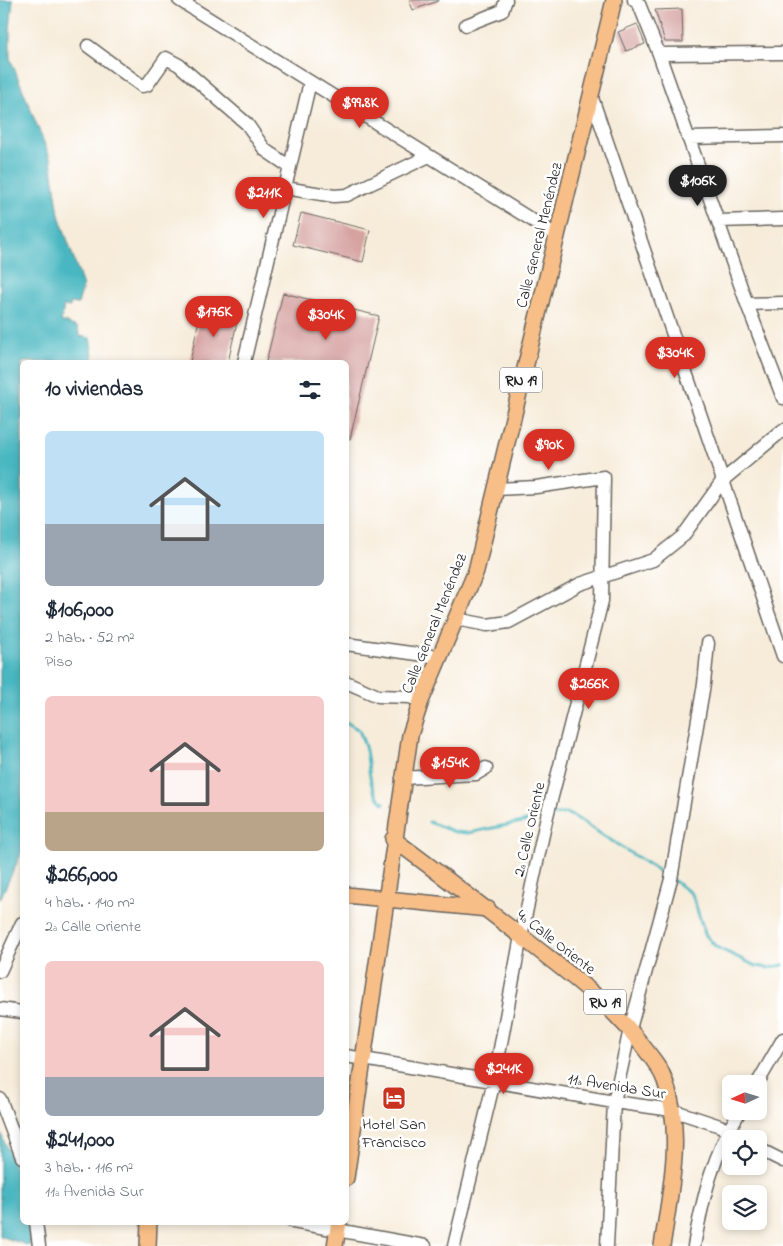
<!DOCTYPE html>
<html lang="es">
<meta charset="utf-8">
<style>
body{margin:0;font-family:"Indie Flower",sans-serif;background:#f2f2f3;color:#1f2937;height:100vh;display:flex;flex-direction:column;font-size:19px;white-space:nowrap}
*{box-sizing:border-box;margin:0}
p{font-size:16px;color:#747a83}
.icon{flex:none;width:28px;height:28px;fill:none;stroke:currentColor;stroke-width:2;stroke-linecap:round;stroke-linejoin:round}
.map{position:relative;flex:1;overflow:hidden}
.details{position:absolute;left:20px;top:360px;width:329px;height:865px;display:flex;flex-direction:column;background:#fff;border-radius:8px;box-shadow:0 2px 8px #0003}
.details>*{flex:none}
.needle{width:32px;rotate:266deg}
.fabs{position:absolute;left:722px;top:1075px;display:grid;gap:10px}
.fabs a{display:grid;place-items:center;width:45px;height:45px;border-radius:8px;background:#fff;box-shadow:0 2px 8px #0003;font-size:25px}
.price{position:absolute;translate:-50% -42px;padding:0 11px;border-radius:18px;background:#d93025;color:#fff;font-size:16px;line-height:32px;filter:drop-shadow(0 1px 2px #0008)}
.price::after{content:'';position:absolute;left:50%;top:30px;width:15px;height:11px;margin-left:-8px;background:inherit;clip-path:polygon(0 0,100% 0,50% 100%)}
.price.selected{background:#222;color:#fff}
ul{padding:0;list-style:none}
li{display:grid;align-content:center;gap:10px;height:265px;padding:0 25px}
li span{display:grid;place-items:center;height:155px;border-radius:8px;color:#555}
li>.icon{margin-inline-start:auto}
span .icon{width:90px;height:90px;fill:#fffc;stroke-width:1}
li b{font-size:21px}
h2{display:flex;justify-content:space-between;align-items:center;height:60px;padding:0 25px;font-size:21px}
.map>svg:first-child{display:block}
.water{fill:#48b7c1;stroke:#326a6e}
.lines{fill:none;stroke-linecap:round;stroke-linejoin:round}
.stream{stroke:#48b7c1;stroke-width:3}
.building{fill:#d5a2a0}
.minor-casing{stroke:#69655e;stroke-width:15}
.major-casing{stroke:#69655e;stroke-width:18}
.minor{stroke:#fff;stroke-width:12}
.major{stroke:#f7be88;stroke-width:15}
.labels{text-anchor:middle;stroke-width:5;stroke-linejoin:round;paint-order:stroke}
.shield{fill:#fff;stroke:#606060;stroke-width:1}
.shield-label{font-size:15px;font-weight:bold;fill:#1c1c1c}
.street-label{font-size:16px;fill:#1c1c1c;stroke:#fff}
.poi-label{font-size:16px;fill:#1c1c1c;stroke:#fff}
</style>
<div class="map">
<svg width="783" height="1246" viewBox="0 0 783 1246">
<rect width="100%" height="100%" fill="#fff"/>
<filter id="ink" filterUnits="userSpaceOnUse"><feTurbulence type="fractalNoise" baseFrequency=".02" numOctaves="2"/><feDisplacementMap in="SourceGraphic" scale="10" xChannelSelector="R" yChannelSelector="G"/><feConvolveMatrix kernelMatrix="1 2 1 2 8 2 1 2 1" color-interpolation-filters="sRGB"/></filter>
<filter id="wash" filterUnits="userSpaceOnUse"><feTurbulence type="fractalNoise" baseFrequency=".0096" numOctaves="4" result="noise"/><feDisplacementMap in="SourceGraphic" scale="20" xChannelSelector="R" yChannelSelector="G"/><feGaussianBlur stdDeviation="1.12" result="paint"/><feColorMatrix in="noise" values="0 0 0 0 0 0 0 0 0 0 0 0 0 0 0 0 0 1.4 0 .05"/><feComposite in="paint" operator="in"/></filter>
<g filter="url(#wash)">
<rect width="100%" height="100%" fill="#f7ecda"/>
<path class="water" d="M 0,0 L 13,0 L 10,29 L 10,58 L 51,160 L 59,215 L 83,286 L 78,304 L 70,303 L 70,307 L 64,306 L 61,321 L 77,327 L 80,336 L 90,338 L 94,362 L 22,362 L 22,852 L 0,899 Z
M 0,1131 L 22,1184 L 22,1222 L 30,1223 L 30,1246 L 0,1236 Z"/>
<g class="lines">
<path class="stream" d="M 346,722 L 359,730 C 362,738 366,747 367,756 C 370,774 369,791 384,803
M 551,816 L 566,813 L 573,816 L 668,877
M 429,822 L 455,832 L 468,833 L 542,818
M 673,880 L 692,894 L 705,934 L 716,947 L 756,966 L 769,968 L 783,965"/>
</g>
<g id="blocks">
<path class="building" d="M 409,0 L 438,0 L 438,1 L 413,10 Z
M 682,9 L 683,42 L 665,42 L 655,10 Z
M 637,24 L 645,44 L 626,51 L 618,32 Z
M 301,213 L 370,230 L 363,262 L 293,245 Z
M 283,293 L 379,316 L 350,439 L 346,438 L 346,362 L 266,362 Z
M 201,310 L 238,318 L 228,362 L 190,362 Z"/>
</g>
</g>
<g filter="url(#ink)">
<use href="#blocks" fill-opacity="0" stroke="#69655e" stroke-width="1"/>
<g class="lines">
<g class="minor-casing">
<path id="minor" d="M 179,0 L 556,235
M 634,0 L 639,4 L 659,54 L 747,304 L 783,398
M 466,25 L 502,11 L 506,0
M 88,46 L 142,86 L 147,85 L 166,58 L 179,65 L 247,124 L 265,150 L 290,167
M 659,54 L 783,53
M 591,95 L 783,656
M 688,138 L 783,136
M 285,188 L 334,196 L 347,195 L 429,156
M 718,221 L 783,219
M 747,304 L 783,303
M 244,362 L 310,82
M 456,619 L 487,625 L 509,622 L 580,584 L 653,560 L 683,536 L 723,480 L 783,430
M 346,644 L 439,657
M 346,682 L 378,696 L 410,697 L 421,701
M 402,778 L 476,774 L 486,768
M 0,971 L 22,923
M 0,1009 L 22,1012
M 346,1056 L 614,1102 L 672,1110 L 720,1126 L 741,1139
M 757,1084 L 783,1039
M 0,1099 L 22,1157
M 759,1149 L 783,1161
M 36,1222 L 39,1246
M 293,1222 L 425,1246
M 454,1246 L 494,1081 L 521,936 L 547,816 L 602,601 L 604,477 L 536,487 L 496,489
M 607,1246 L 614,1102 L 630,1029 L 671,879 L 704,684 L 708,643
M 694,1246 C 703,1197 713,1154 740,1111"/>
</g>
<g class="major-casing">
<path id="major" d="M 393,839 C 438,872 482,906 526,940 C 570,975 611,1003 645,1049 C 653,1059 661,1069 665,1081 C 684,1132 670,1194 662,1246
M 346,895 L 488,909
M 346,1178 L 410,735 L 421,701 L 476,571 L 614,0
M 148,1246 L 149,1222
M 335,1246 L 339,1222"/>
</g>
<use href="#minor" class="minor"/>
<use href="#major" class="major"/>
</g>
</g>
<defs>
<g id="hotel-square" transform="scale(1.25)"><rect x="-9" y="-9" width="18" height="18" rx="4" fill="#c8321e" stroke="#fff"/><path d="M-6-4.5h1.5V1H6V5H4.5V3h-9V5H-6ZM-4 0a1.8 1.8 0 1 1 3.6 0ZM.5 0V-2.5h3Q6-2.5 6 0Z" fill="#fff"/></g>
</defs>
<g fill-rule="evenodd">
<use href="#hotel-square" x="394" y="1098"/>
</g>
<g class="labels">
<g class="shield">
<rect x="500" y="367.5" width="42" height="25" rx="4"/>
<rect x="584" y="989.5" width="42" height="25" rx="4"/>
</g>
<g class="shield-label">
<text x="521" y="385">RN 19</text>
<text x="605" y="1007">RN 19</text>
</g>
<g class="street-label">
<text transform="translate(538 235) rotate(-76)" y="6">Calle General Menéndez</text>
<text transform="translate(433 623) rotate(-68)" y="6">Calle General Menéndez</text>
<text transform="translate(528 829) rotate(-77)" y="6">2ª Calle Oriente</text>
<text transform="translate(557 941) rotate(38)" y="6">4ª Calle Oriente</text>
<text transform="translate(617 1085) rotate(9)" y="6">11ª Avenida Sur</text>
</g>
<g class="poi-label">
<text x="394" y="1129">Hotel San<tspan x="394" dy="18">Francisco</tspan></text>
</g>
</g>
</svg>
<div class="fabs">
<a><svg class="needle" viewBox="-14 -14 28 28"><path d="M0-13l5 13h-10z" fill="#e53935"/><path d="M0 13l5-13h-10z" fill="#747a83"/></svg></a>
<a><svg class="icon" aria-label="locate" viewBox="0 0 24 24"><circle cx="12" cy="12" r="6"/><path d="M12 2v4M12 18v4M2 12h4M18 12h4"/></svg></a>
<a><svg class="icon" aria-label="layers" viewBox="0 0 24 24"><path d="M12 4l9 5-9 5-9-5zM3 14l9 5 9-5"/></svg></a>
</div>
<b class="price" style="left:360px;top:129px">$99.8K</b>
<b class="price selected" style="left:698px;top:207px">$106K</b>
<b class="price" style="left:264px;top:219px">$211K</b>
<b class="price" style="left:214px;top:338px">$176K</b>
<b class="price" style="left:326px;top:341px">$304K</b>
<b class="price" style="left:675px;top:379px">$304K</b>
<b class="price" style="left:549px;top:471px">$90K</b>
<b class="price" style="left:589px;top:710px">$266K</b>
<b class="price" style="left:450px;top:789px">$154K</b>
<b class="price" style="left:504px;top:1095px">$241K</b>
<section class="details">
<h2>10 viviendas<svg class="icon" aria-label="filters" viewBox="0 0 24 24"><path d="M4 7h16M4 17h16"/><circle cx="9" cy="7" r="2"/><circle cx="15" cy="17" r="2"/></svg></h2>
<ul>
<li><span style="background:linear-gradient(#bfe0f5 60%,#9aa5b1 0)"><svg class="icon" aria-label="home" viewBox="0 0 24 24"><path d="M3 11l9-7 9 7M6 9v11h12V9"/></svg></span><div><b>$106,000</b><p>2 hab. · 52 m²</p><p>Piso</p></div></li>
<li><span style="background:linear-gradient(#f6c9c9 75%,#b9a48a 0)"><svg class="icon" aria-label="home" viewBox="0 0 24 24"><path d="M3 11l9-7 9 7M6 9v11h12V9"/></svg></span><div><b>$266,000</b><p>4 hab. · 140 m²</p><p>2ª Calle Oriente</p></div></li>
<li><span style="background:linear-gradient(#f6c9c9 75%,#9aa5b1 0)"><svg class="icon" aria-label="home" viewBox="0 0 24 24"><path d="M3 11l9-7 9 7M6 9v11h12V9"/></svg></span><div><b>$241,000</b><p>3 hab. · 116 m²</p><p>11ª Avenida Sur</p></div></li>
</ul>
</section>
</div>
